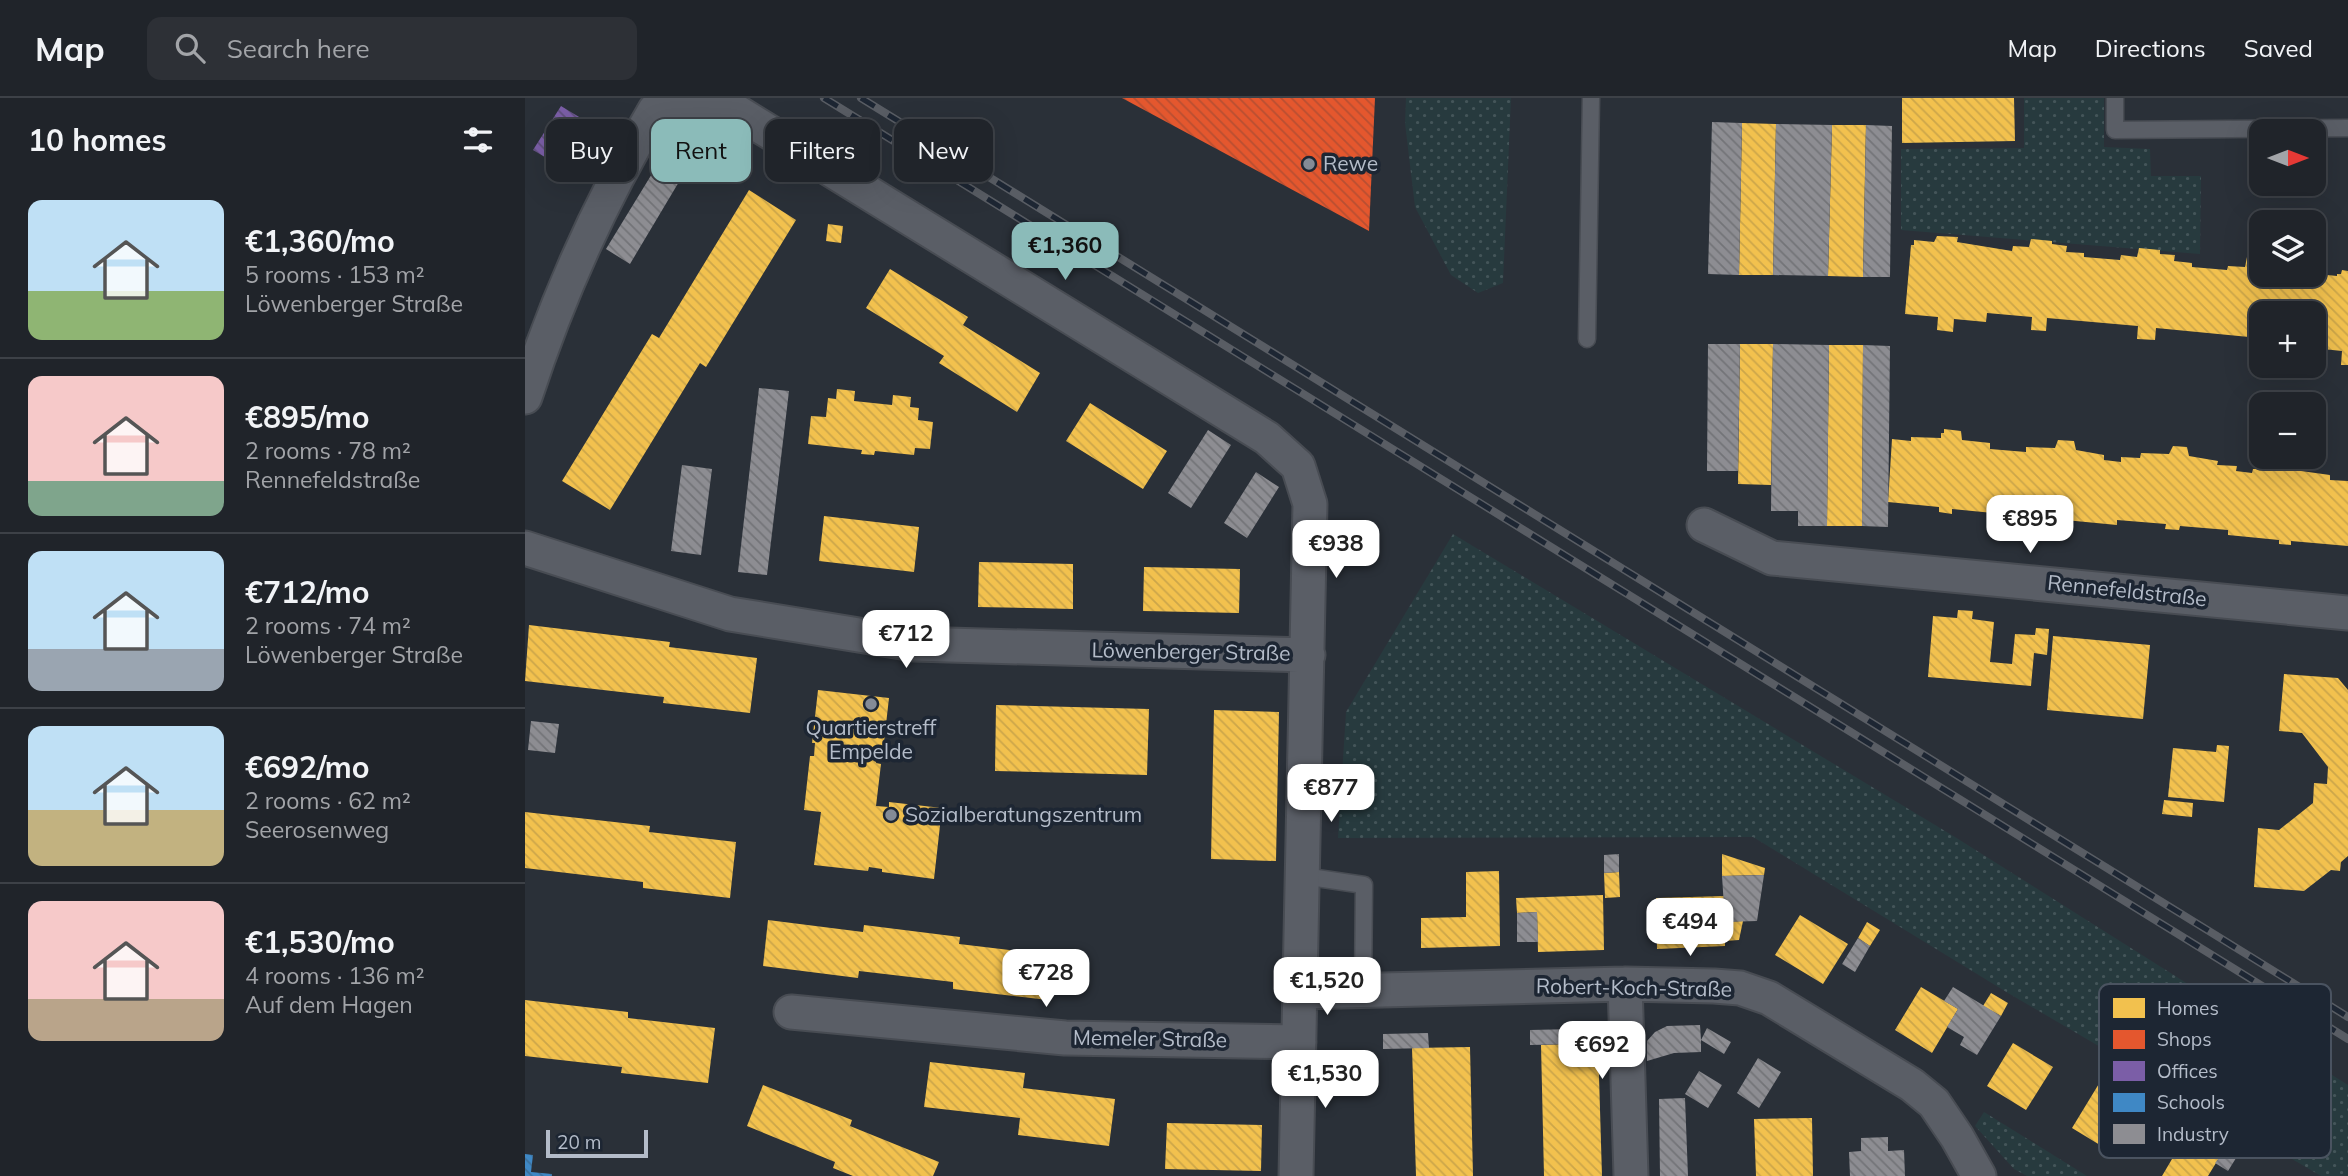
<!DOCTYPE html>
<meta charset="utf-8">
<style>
body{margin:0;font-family:Mulish,sans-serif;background:#2d3036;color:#f1f3f6;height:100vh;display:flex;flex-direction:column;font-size:26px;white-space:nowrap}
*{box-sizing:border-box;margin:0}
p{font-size:23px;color:#a2a4a8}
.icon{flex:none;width:38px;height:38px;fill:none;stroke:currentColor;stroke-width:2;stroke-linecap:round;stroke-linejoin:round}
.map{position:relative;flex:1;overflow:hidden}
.side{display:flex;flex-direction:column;background:#20242a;width:525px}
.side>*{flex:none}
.guide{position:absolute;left:21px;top:21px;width:665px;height:63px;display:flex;gap:14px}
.needle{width:46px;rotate:90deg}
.tools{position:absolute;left:1724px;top:21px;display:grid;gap:14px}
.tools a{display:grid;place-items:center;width:77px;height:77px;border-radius:14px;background:#20242a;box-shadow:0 7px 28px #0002,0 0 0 2px #3d4147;font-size:35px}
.scale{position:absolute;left:21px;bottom:18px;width:102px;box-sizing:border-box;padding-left:7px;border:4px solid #b4bcc9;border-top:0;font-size:19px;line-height:24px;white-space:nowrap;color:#b4bcc9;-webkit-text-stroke:5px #1d2633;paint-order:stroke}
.price{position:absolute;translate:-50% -60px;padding:0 16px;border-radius:14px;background:#fff;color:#222;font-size:23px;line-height:46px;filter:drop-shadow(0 2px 4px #0008)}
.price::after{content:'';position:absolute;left:50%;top:42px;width:21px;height:16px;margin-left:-10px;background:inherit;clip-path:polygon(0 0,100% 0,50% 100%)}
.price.current{background:#8bbbb9;color:#111}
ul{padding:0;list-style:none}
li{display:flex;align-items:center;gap:21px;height:175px;padding:0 28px}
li+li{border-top:2px solid #3d4147}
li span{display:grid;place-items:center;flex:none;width:196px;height:140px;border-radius:14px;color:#555}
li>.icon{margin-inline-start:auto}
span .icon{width:84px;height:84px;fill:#fffc;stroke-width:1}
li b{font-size:30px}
h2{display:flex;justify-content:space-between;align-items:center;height:84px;padding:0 28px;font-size:30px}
.pill{padding:0 24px;border-radius:14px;background:#20242a;box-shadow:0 7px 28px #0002,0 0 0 2px #3d4147;font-size:24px;line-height:63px}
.pill.current{background:#8bbbb9;color:#111}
header{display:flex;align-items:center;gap:42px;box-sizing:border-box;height:98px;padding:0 35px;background:#20242a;border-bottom:2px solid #3d4147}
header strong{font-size:33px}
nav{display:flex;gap:38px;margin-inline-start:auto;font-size:24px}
.search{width:490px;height:63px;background:#2d3036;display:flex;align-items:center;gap:18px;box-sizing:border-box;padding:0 24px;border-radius:14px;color:#a2a4a8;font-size:26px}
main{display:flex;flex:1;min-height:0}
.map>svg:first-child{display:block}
.grass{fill:url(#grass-dots)}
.homes{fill:url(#homes-back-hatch)}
.shops{fill:url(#shops-back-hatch)}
.offices{fill:url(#offices-back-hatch)}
.schools{fill:url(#schools-back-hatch)}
.industry{fill:url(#industry-back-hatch)}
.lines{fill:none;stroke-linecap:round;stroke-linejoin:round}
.service-casing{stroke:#484c53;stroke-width:19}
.minor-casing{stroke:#484c53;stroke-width:37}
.service{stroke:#5a5e66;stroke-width:16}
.minor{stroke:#5a5e66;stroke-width:33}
.rail-casing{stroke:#595d64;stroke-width:8}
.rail{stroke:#1d2633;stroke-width:5;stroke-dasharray:16;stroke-linecap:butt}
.poi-dot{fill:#848b96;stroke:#1d2633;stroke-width:2.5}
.labels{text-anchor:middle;stroke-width:7;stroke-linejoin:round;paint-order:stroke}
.poi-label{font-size:21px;fill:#b4bcc9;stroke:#1d2633;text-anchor:start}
.street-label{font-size:21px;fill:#b4bcc9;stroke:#1d2633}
.key{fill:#1d2633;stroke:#4a5360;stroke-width:2}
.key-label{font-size:19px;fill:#b4bcc9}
</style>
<header>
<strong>Map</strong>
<div class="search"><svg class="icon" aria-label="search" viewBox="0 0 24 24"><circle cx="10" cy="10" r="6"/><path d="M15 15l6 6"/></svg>Search here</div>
<nav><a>Map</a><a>Directions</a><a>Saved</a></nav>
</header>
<main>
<section class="side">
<h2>10 homes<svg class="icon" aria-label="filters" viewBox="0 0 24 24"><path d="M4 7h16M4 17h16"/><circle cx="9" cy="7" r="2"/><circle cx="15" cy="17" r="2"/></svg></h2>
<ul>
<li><span style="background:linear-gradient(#bfe0f5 65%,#8fb573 0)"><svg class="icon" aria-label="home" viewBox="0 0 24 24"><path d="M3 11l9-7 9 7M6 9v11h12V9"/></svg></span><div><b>€1,360/mo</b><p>5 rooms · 153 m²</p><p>Löwenberger Straße</p></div></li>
<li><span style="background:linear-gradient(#f6c9c9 75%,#7fa58c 0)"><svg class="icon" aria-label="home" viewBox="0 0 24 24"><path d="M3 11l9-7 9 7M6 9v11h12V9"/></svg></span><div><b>€895/mo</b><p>2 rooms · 78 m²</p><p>Rennefeldstraße</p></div></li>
<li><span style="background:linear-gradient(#bfe0f5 70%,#9aa5b1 0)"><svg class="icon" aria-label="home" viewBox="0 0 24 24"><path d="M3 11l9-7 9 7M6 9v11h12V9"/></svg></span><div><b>€712/mo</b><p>2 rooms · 74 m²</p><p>Löwenberger Straße</p></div></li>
<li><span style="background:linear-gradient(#bfe0f5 60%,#c2b280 0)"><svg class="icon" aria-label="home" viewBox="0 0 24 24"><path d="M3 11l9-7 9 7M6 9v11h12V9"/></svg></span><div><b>€692/mo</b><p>2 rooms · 62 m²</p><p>Seerosenweg</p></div></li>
<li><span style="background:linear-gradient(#f6c9c9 70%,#b9a48a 0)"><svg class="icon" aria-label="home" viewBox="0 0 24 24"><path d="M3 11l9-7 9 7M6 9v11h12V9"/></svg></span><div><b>€1,530/mo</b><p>4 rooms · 136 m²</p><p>Auf dem Hagen</p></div></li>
</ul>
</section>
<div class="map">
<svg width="1823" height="1078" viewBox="0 0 1823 1078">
<defs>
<pattern id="grass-dots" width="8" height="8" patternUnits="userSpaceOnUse" patternTransform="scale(1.75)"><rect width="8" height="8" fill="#273a3e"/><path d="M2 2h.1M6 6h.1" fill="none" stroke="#445559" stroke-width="1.8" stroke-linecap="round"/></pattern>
<pattern id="homes-back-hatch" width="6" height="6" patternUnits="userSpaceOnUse" patternTransform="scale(1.75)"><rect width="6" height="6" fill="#f2c14e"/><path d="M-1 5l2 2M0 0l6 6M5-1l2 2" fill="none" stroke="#cca64a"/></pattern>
<pattern id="shops-back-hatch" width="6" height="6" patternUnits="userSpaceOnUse" patternTransform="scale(1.75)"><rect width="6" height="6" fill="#e4572e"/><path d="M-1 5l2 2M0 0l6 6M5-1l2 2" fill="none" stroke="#b84f32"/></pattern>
<pattern id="offices-back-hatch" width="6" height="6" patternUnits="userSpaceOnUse" patternTransform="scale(1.75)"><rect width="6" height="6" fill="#7b5ea7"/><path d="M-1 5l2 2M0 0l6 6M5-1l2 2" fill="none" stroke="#5f4f7c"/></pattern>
<pattern id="schools-back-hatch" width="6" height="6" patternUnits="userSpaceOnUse" patternTransform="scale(1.75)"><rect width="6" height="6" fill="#3f88c5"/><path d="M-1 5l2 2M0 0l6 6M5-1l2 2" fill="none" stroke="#3c709c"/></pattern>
<pattern id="industry-back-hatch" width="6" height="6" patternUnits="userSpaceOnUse" patternTransform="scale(1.75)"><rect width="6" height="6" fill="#8d8d92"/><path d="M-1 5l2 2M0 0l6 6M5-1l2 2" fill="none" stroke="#737478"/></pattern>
</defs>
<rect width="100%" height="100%" fill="#2a3038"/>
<path class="grass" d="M 881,0 L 986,0 L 978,185 L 953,195 L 926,177 L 890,109 L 880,25 Z
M 1499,0 L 1579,0 L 1579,49 L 1625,51 L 1626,78 L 1676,78 L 1675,156 L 1376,132 L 1376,51 L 1499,50 Z
M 928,436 L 1430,739 L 1823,987 L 1823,1078 L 1796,1078 L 1483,895 L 1228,739 L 813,740 L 821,614 Z
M 1459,1014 L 1562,1078 L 1502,1078 L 1489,1071 L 1450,1028 Z"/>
<path class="homes" d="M 1377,0 L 1489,0 L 1490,43 L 1377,45 Z
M 1217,25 L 1251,26 L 1248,177 L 1214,177 Z
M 1307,27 L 1341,27 L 1338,179 L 1303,178 Z
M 224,92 L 271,122 L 181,269 L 175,265 L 85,412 L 37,383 L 127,236 L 134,240 Z
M 303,126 L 318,128 L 316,145 L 301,143 Z
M 1412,138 L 1433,139 L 1432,144 L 1487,153 L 1488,148 L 1504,149 L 1506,141 L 1527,143 L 1527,146 L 1542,148 L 1541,154 L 1559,155 L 1559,159 L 1595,162 L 1596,157 L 1612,159 L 1614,150 L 1635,152 L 1635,156 L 1650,157 L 1649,163 L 1667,165 L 1667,169 L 1702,172 L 1703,168 L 1720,169 L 1722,159 L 1736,160 L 1736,177 L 1775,177 L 1775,179 L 1793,180 L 1793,176 L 1812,178 L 1812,176 L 1816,176 L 1817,172 L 1823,173 L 1823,267 L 1816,267 L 1817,253 L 1788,250 L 1788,215 L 1736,215 L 1736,253 L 1723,251 L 1724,239 L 1631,230 L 1630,242 L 1612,241 L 1613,228 L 1522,220 L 1521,233 L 1506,232 L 1507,219 L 1462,215 L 1461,224 L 1429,221 L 1428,234 L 1412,232 L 1413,219 L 1380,216 L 1386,147 L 1389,147 L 1389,142 L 1409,144 Z
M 365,171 L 443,219 L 438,227 L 515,275 L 492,314 L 414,265 L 419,258 L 341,210 Z
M 1215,246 L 1248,246 L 1246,387 L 1213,386 Z
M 1304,247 L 1338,247 L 1337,428 L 1302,428 Z
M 312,291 L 330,293 L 329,303 L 367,307 L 368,297 L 386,299 L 385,309 L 394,310 L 393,322 L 408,324 L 405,351 L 390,350 L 389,357 L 350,353 L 349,357 L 336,356 L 337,352 L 283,346 L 286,318 L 301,319 L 303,300 L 311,301 Z
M 565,305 L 642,353 L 618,391 L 541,343 Z
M 1419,331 L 1436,333 L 1437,342 L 1465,345 L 1465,351 L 1501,354 L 1501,349 L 1530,350 L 1533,342 L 1549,343 L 1551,352 L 1579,357 L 1579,362 L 1596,364 L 1596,359 L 1615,360 L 1616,355 L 1644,356 L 1648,348 L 1662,349 L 1664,358 L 1693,363 L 1692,367 L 1712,368 L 1711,373 L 1727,375 L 1728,371 L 1758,371 L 1760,362 L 1775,364 L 1776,373 L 1805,377 L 1805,382 L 1823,383 L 1823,448 L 1766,443 L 1766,447 L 1754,446 L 1754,442 L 1703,437 L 1703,432 L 1655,428 L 1654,432 L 1640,431 L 1641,426 L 1592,422 L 1592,427 L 1540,422 L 1539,427 L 1528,425 L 1528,421 L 1427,411 L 1427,416 L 1414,414 L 1414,409 L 1363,404 L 1367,341 L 1386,343 L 1386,339 L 1416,340 L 1416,335 L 1419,335 Z
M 299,418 L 394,429 L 389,474 L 294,463 Z
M 454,464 L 548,466 L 548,511 L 453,509 Z
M 619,469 L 715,471 L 714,515 L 618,513 Z
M 1433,512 L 1448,513 L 1447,521 L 1469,524 L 1465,564 L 1487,566 L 1490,536 L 1510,537 L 1511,530 L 1524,531 L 1522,557 L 1509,555 L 1506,588 L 1403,579 L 1408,518 L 1432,520 Z
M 4,527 L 145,544 L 144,549 L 232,560 L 225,615 L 138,605 L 139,599 L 0,583 Z
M 1528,538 L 1625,547 L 1618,621 L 1522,612 Z
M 1759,576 L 1813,580 L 1823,592 L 1823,758 L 1816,764 L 1815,773 L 1806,772 L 1779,793 L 1729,789 L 1733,730 L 1754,732 L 1788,705 L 1789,685 L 1802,686 L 1803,669 L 1777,635 L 1754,633 Z
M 293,592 L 364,600 L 358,653 L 353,652 L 351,665 L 356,666 L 351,708 L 364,709 L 364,704 L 417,710 L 409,781 L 357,774 L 357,771 L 344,769 L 343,773 L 289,767 L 296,714 L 279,712 L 285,658 L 289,658 L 290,645 L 287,645 Z
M 471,607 L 624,611 L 622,677 L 470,673 Z
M 689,612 L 754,614 L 751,763 L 686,761 Z
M 1692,647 L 1704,648 L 1699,704 L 1643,699 L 1648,650 L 1691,654 Z
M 1639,702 L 1668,705 L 1667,719 L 1637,716 Z
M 0,714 L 125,728 L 124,734 L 211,744 L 205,800 L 118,790 L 118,784 L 0,770 Z
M 1197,756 L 1240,770 L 1239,777 L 1197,778 Z
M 974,773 L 975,848 L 896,850 L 896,820 L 941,819 L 941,774 Z
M 1094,774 L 1095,799 L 1080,800 L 1079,775 Z
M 1078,797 L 1079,852 L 1013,854 L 1012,814 L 992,815 L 991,800 Z
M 1199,798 L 1200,824 L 1218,823 L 1214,842 L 1200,843 L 1200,848 L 1132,851 L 1131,800 Z
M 1275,817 L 1323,846 L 1298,886 L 1250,857 Z
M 243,822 L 338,834 L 339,827 L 435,839 L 434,846 L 528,857 L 523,902 L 428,891 L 428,884 L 334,873 L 333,880 L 238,868 Z
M 1342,824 L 1355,832 L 1345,848 L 1333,840 Z
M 1396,889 L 1433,911 L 1407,955 L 1370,932 Z
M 1466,895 L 1483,905 L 1476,918 L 1458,908 Z
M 0,902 L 103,914 L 103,920 L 190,930 L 183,985 L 96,975 L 97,969 L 0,958 Z
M 1073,945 L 1077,1078 L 1019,1078 L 1016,947 Z
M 1488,945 L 1528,969 L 1501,1012 L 1462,988 Z
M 945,949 L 948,1078 L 891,1078 L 887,950 Z
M 405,964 L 500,975 L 498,990 L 590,1001 L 584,1048 L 493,1037 L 495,1020 L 399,1009 Z
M 1575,984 L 1621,1012 L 1593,1058 L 1547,1030 Z
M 238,987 L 327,1022 L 325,1028 L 414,1064 L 408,1078 L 328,1078 L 308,1070 L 310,1064 L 222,1028 Z
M 1287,1020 L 1288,1078 L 1231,1078 L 1229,1021 Z
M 642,1025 L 737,1027 L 736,1073 L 640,1071 Z
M 1660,1039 L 1694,1060 L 1683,1078 L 1637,1078 Z"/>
<path class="shops" d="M 597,0 L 850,0 L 844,133 Z"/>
<path class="offices" d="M 36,8 L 87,39 L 60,83 L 8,52 Z"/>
<path class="schools" d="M 0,1056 L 8,1057 L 6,1074 L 27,1076 L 27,1078 L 0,1078 Z"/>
<path class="industry" d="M 1187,24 L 1217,25 L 1214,177 L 1183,176 Z
M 1251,26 L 1307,27 L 1303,178 L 1248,177 Z
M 1341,27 L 1367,28 L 1365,179 L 1338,179 Z
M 144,48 L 167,62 L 105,166 L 81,151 Z
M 1183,246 L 1215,246 L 1213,373 L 1182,373 Z
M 1248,246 L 1304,247 L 1302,428 L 1273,428 L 1273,413 L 1246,413 Z
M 1338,247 L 1365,248 L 1363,429 L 1337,428 Z
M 234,290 L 264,293 L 242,477 L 213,474 Z
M 683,332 L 706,347 L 666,410 L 643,395 Z
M 157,367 L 187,371 L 176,457 L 146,453 Z
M 731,374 L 754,389 L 722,440 L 699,425 Z
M 6,623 L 34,626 L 30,655 L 3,652 Z
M 1094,756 L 1094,774 L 1079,775 L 1079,757 Z
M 1239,777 L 1232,823 L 1200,824 L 1197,778 Z
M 1012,814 L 1013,844 L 992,844 L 992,815 Z
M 1333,840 L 1345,848 L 1330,874 L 1317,866 Z
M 1428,889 L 1476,918 L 1452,957 L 1435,947 L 1439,939 L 1422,929 L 1433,911 L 1419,903 Z
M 1175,927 L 1176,942 L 1182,930 L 1206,944 L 1199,956 L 1176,942 L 1176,954 L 1149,955 L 1122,963 L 1122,943 L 1130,934 L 1142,928 Z
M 1049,931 L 1050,946 L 1005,947 L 1005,932 Z
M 903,935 L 904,950 L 858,951 L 858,936 Z
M 1233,960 L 1256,974 L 1234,1010 L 1212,995 Z
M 1174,973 L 1197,987 L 1183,1010 L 1160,996 Z
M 1160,1000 L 1163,1078 L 1135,1078 L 1134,1001 Z
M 1704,1033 L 1721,1044 L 1703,1073 L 1690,1065 L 1694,1060 L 1690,1057 Z
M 1363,1039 L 1363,1053 L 1379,1052 L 1380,1078 L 1325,1078 L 1324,1054 L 1336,1053 L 1336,1040 Z"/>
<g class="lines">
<g class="service-casing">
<path id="service" d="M 1590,0 L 1590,32 L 1823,30
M 1062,241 L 1066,0
M 778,778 L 839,787 L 838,893"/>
</g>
<g class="minor-casing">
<path id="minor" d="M 0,299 C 33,198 76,102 130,12 L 164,2 L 199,6 L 742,340 L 773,368 L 785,406 L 771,1078
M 1179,427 L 1247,460 L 1823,515
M 0,450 L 205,516 L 389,546 L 783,557
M 1100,886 L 1106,1078
M 775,894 L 1100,886 L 1189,888 L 1215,890 L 1244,900 L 1387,987 L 1409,1005 L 1432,1039 L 1454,1078
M 266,914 L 540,940 L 774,944"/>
</g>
<use href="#service" class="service"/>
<use href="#minor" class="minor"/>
<g class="rail-casing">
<path id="rail" d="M 299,0 L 1823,941
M 336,0 L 1823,919"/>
</g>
<use href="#rail" class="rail"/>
</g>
<g class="poi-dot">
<circle cx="784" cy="66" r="7"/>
<circle cx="346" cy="606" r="7"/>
<circle cx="366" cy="717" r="7"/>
</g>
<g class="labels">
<g class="poi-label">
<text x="798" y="73">Rewe</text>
<text x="346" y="637" text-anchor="middle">Quartierstreff<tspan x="346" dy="24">Empelde</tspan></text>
<text x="380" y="724">Sozialberatungszentrum</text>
</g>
<g class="street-label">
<text transform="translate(1602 493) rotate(6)" y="7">Rennefeldstraße</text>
<text transform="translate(666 554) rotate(1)" y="7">Löwenberger Straße</text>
<text transform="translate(1109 890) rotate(1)" y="7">Robert-Koch-Straße</text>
<text transform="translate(625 941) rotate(1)" y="7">Memeler Straße</text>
</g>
</g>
<rect x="1574" y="886" width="232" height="174" rx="10" class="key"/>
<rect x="1588" y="900" width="32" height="20" fill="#f2c14e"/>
<rect x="1588" y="932" width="32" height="19" fill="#e4572e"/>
<rect x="1588" y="963" width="32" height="20" fill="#7b5ea7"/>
<rect x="1588" y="995" width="32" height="19" fill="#3f88c5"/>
<rect x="1588" y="1026" width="32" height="20" fill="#8d8d92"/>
<g class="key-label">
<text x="1632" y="917">Homes</text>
<text x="1632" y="948">Shops</text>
<text x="1632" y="980">Offices</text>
<text x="1632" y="1011">Schools</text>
<text x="1632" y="1043">Industry</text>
</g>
</svg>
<div class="tools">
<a><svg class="needle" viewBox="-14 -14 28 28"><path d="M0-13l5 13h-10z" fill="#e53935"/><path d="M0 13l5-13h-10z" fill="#a2a4a8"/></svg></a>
<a><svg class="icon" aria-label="layers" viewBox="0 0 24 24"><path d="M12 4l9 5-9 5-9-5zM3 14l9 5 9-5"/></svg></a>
<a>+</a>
<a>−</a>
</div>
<div class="scale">20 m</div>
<b class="price current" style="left:540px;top:184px">€1,360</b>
<b class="price" style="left:1505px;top:457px">€895</b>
<b class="price" style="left:811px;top:482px">€938</b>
<b class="price" style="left:381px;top:572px">€712</b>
<b class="price" style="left:806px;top:726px">€877</b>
<b class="price" style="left:1165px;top:860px">€494</b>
<b class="price" style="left:521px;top:911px">€728</b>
<b class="price" style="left:802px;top:919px">€1,520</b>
<b class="price" style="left:1077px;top:983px">€692</b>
<b class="price" style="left:800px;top:1012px">€1,530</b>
<div class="guide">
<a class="pill">Buy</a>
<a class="pill current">Rent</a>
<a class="pill">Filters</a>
<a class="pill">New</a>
</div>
</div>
</main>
